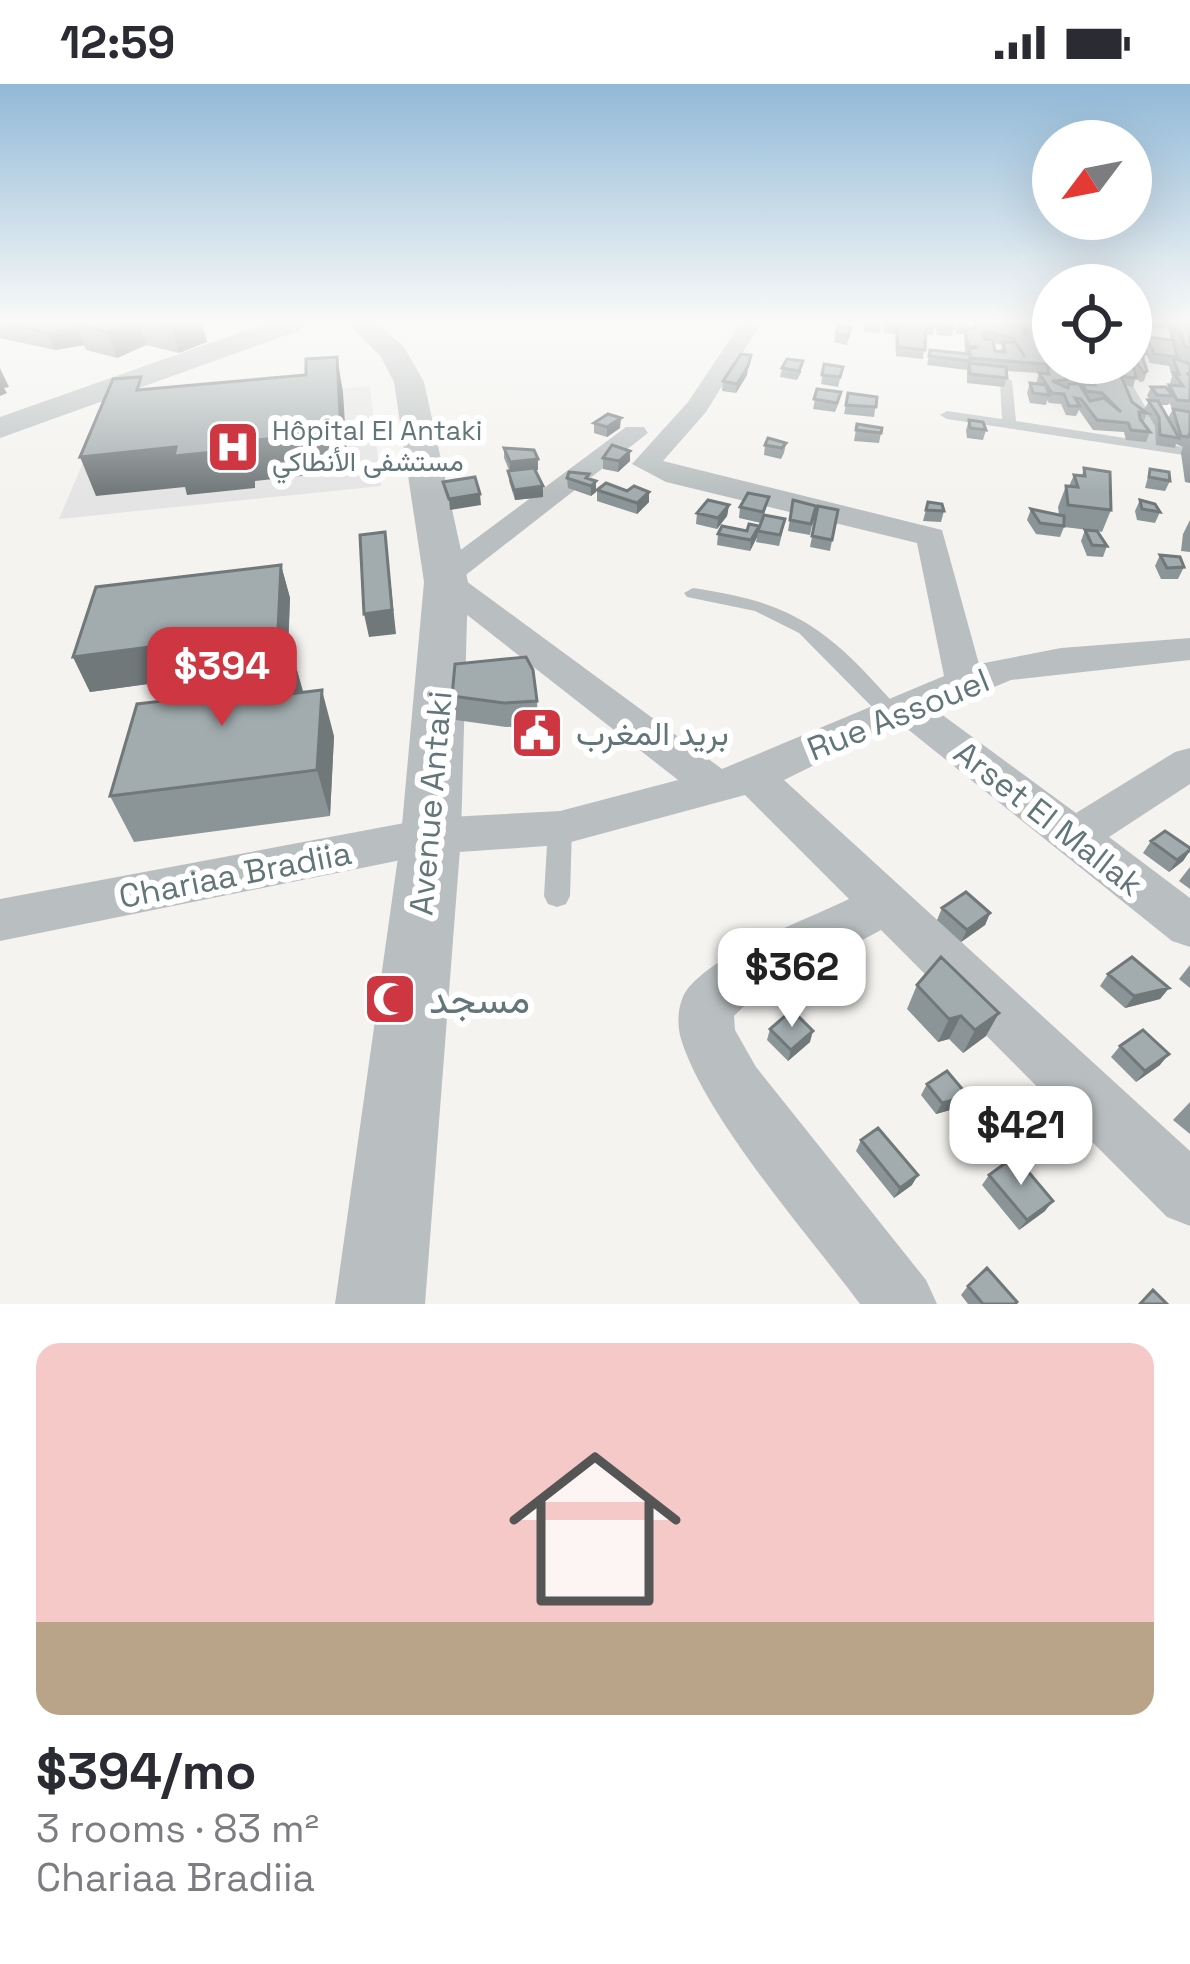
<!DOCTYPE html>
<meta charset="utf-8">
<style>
body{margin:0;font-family:"Space Grotesk",Vazirmatn,sans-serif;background:#f7f7f7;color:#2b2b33;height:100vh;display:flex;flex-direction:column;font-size:45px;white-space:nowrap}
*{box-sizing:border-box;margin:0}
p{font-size:39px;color:#7c7c81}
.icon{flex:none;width:66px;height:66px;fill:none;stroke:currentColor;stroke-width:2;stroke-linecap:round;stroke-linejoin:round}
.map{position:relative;height:1220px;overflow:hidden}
.drawer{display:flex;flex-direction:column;background:#fff;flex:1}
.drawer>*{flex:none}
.needle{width:78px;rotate:238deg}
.tools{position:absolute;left:1032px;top:36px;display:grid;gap:24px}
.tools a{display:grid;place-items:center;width:120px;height:120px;border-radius:50%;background:#fff;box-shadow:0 12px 48px #0002;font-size:60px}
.price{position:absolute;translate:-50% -102px;padding:0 27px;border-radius:24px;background:#fff;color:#222;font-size:39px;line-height:78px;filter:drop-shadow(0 3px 6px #0008)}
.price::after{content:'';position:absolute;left:50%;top:72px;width:36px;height:27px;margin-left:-18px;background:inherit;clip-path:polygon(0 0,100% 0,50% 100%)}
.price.current{background:#ce3642;color:#fff}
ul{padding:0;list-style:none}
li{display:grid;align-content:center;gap:24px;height:636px;padding:0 36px}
li span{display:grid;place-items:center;height:372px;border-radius:24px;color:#555}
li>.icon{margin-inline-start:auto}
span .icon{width:216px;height:216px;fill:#fffc;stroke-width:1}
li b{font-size:51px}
.status{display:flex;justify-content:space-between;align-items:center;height:84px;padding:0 60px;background:#fff;direction:ltr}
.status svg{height:33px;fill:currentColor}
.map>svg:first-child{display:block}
.built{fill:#e4e4e4}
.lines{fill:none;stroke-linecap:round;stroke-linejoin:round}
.service{fill:#b9bfc0;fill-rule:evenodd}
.minor{fill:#b9bfc0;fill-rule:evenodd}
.tertiary{fill:#b9bfc0;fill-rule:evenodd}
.wall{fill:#8b9496;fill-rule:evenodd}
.shaded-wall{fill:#71787a}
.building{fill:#a2acae;stroke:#71787a;stroke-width:3;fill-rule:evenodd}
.labels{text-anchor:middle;stroke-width:12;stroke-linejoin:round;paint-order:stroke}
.far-poi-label{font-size:27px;fill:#627679;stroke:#fff;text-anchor:start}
.street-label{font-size:33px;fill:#627679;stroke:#fff}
.poi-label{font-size:33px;fill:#627679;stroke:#fff;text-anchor:start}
.near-poi-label{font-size:39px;fill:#627679;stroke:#fff;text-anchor:start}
</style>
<div class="status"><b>12:59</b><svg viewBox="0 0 49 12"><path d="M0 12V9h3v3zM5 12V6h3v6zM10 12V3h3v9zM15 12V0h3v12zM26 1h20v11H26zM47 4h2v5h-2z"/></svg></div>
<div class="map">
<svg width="1190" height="1220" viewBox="0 0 1190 1220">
<rect width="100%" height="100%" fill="#f4f3f0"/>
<path class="built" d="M 370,302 L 381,402 L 59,435 L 106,325 Z"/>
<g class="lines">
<path class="service" d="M 1006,293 L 1012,297 L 1016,337 L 1144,357 L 1142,341 L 1122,305 L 1133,302 L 1156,341 L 1159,359 L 1190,364 L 1190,372 L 947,335 L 940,331 L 947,327 L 1002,335 L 1000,297 Z
M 693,504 C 767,515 809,530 862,585 C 875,599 889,613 901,628 L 890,635 L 882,633 L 799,549 L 755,527 L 687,513 L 684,509 Z
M 560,735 L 569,737 L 572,744 L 570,812 L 566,820 L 557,823 L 548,820 L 544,812 L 548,744 L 551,737 Z"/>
<path class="minor" d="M 741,239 L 761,239 L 706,328 L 663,377 L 942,446 L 979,580 L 1061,564 L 1190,554 L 1190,576 L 1011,596 L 937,627 L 1076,729 L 1175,668 L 1190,664 L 1190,700 L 1109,753 L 1190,814 L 1190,863 L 1172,857 L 900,639 L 784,696 L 1190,1067 L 1190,1142 L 1167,1133 L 881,846 L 748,918 L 734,932 L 735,946 L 756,983 L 926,1196 L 937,1220 L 860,1220 C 807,1149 706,1035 681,955 C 676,938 678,916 689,903 C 721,866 804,837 849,815 L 745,711 L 560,761 L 431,770 L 0,857 L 0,815 L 431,734 L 560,727 L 678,696 L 434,505 L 427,491 L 626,343 L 644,343 L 648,349 L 462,494 L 722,685 L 944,592 L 917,459 L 666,398 L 632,380 L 688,318 Z"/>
<path class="tertiary" d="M 267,239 L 306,239 L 303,245 L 0,354 L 0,333 Z
M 348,239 L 377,239 L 404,263 L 424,298 L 468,498 L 461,752 L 425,1220 L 335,1220 L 401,752 L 424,498 L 394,298 L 381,273 Z"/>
</g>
<path class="wall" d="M 0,239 L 202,239 L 207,258 L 179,269 L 146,261 L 117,274 L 86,266 L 84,261 L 55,266 L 0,254 Z
M 864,239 L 882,239 L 880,249 L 863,247 Z
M 883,239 L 935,239 L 933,251 L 926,250 L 923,275 L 896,272 L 895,250 L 884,249 Z
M 935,239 L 969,239 L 970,245 L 972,244 L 973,239 L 1049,239 L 1053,253 L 1051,262 L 1055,284 L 1062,284 L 1062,279 L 1087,279 L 1086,282 L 1098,288 L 1101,279 L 1131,279 L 1131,251 L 1171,256 L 1167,240 L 1165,245 L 1131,241 L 1131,239 L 1190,239 L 1190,399 L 1185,398 L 1181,369 L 1183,363 L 1176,360 L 1175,364 L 1156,361 L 1155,342 L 1147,329 L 1143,339 L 1150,348 L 1146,358 L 1126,356 L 1124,348 L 1093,346 L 1079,326 L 1076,332 L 1066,331 L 1061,320 L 1049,319 L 1047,316 L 1046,321 L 1030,319 L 1027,309 L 1030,299 L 1036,300 L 1039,289 L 1006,287 L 1007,294 L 1004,303 L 967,299 L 967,286 L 927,281 L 930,266 L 965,270 L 964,250 L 956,250 L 956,241 L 954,241 L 952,252 L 937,251 ZM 994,259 L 1002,261 L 1000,268 L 995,267 ZM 1146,269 L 1150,279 L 1169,282 L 1172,293 L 1170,299 L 1171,301 L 1169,301 L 1167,305 L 1151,303 L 1147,312 L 1150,316 L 1144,325 L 1146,328 L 1132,318 L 1125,302 L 1133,303 L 1136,293 L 1140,298 L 1144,297 L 1147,287 L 1144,277 ZM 1169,319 L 1173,325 L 1168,334 L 1160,321 L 1168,321 Z
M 838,241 L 851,243 L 847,261 L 834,258 Z
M 824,280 L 843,283 L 838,303 L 821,300 Z
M 782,284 L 802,287 L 797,296 L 780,293 Z
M 747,291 L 736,309 L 722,307 L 723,297 Z
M 817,305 L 839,318 L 835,328 L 813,325 Z
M 848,309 L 877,313 L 874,333 L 844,330 Z
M 969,336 L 986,346 L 983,356 L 967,354 L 966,346 Z
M 594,339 L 620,344 L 607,353 L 594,349 Z
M 857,340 L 882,344 L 879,359 L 854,357 Z
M 786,359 L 784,369 L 781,375 L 764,371 L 765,361 Z
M 504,364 L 538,386 L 535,386 L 543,402 L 543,413 L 515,416 L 509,397 L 509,386 L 504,374 Z
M 603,374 L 630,377 L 618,388 L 603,385 Z
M 1084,384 L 1111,426 L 1102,448 L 1097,447 L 1107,462 L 1103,473 L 1087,472 L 1081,457 L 1085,446 L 1097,447 L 1064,443 L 1060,453 L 1036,450 L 1027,436 L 1031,425 L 1059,431 L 1058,423 L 1066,402 L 1069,402 L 1074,391 L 1082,392 Z
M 1150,385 L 1170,397 L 1165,407 L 1145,404 Z
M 589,390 L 589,395 L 596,408 L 591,412 L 568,404 L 567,394 Z
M 597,406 L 649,418 L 637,430 L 597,417 Z
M 769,413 L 764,431 L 783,446 L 779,462 L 756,458 L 757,453 L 750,467 L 717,461 L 718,450 L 747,447 L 759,442 L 761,439 L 739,434 L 740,423 Z
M 793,416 L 816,422 L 810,451 L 788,447 Z
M 1140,416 L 1160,428 L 1155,439 L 1137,436 L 1135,427 Z
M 928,418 L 944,427 L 941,438 L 923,437 Z
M 729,421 L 727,432 L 717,445 L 696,440 L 697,429 Z
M 818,422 L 838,426 L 830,467 L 810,463 Z
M 1190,436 L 1190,468 L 1181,467 L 1183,450 Z
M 1160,471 L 1184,483 L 1178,495 L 1161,495 L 1155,482 Z
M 281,481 L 290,514 L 288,573 L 293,572 L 303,609 L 334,652 L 330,732 L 134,758 L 110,712 L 163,617 L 168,597 L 90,608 L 73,573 Z
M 452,612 L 537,617 L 538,641 L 506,643 L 456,636 Z
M 1151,757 L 1190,767 L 1183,777 L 1169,788 L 1143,769 Z
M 1190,783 L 1190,805 L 1179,797 Z
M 942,824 L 990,829 L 985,841 L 961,858 L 937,836 Z
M 941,873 L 986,952 L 963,969 L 949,955 L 938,958 L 907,925 L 917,901 Z
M 1190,881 L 1190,904 L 1179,895 Z
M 1108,890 L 1169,904 L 1160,915 L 1125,924 L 1100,902 Z
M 770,945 L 810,958 L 788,977 L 767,956 Z
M 1120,962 L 1160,981 L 1136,998 L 1111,973 Z
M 927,1000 L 968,1012 L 961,1023 L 936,1030 L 921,1011 Z
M 1190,1018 L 1190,1050 L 1173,1036 Z
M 861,1056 L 912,1101 L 894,1114 L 856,1067 Z
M 989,1091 L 1045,1127 L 1019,1146 L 982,1101 Z
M 968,1202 L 1015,1220 L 968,1220 L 961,1211 Z"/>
<path class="shaded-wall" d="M 129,239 L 139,239 L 146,261 L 117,274 L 108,248 Z
M 165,239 L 202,239 L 207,258 L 179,269 L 172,243 Z
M 78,243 L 84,261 L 55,266 L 48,249 Z
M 751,271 L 747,291 L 736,309 L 737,300 Z
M 337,273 L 343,308 L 348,387 L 255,397 L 255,404 L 187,411 L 185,403 L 96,412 L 80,373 L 245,357 Z
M 0,284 L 9,303 L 4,304 L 7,309 L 0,312 Z
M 621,334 L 620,344 L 607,353 L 607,343 Z
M 630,367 L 630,377 L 618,388 L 619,377 Z
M 538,375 L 538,386 L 510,388 L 510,378 Z
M 596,397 L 596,408 L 591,412 L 591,402 Z
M 543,402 L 543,413 L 515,416 L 514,406 Z
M 649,408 L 649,418 L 637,430 L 637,419 Z
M 480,410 L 481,421 L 450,426 L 449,415 Z
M 729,421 L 727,432 L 717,445 L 718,434 Z
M 759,442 L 757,453 L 750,467 L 751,456 Z
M 385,448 L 396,550 L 369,553 L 364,530 Z
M 281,481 L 290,514 L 287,581 L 90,608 L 73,573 Z
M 293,572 L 306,618 L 289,610 Z
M 322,606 L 334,652 L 330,732 L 317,686 Z
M 1190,766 L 1183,777 L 1169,788 L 1177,776 Z
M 990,829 L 985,841 L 961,858 L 967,846 Z
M 1169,904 L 1160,915 L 1125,924 L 1134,912 Z
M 999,929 L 986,952 L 963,969 L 975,946 Z
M 961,932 L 949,955 L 938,958 L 949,935 Z
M 813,947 L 810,958 L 788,977 L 791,966 Z
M 1169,970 L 1160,981 L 1136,998 L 1145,987 Z
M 968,1012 L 961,1023 L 936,1030 L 942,1019 Z
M 918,1091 L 912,1101 L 894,1114 L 900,1104 Z
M 1053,1117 L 1045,1127 L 1019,1146 L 1027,1136 Z"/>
<path class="building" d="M 4,239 L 78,239 L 76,240 L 78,243 L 48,249 Z
M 79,239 L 129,239 L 108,248 L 76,240 Z
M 155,239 L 183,239 L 172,243 Z
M 886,239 L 935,239 L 935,242 L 926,242 L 925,266 L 898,263 L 897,243 L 904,241 Z
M 939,239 L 953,239 L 954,244 L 939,243 Z
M 975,239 L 1021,241 L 1026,252 L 1026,239 L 1049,239 L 1053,254 L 1036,253 L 1037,257 L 1051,259 L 1053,279 L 1056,281 L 971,274 L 969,265 L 978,263 L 968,262 L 965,246 L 975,244 ZM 983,247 L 1013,254 L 1025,273 L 1016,259 L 1003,258 L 1005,268 L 995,267 L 993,256 L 984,255 Z
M 1178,239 L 1190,239 L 1190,263 L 1185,263 Z
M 838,241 L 851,243 L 848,253 L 836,249 Z
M 1131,251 L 1173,256 L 1177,273 L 1154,270 L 1150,260 L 1144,260 L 1147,270 L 1141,269 L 1147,287 L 1144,289 L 1131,270 Z
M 930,266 L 970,270 L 970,277 L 929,272 Z
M 741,270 L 751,271 L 748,282 L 737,300 L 723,297 Z
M 337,273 L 341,348 L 245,357 L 244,365 L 174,372 L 176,363 L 80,373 L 113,295 L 141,293 L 137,306 L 306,291 L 306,275 Z
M 1173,274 L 1190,280 L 1190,290 L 1188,290 L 1190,293 L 1190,317 L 1177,316 L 1169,301 L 1183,302 L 1174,289 L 1179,290 Z
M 787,275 L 803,277 L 799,287 L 782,284 Z
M 969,279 L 1006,283 L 1007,294 L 970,290 Z
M 1065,279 L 1079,279 L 1107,292 L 1101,279 L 1120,279 L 1122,283 L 1134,284 L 1136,294 L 1121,292 L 1132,318 L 1147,329 L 1139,328 L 1140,335 L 1150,348 L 1131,346 L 1128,339 L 1097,336 L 1081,315 L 1075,314 L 1080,322 L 1069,322 L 1064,310 L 1052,309 L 1039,289 L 1049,290 L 1047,283 L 1062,284 L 1066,296 L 1052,297 L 1068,304 L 1069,300 L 1079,300 L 1090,317 L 1104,314 L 1121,328 L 1102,309 L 1086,307 L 1083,300 L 1095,301 L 1087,289 L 1081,288 L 1086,300 L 1076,299 L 1069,285 L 1078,286 L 1077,281 Z
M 824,280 L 843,283 L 840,293 L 822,291 Z
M 1030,299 L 1046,301 L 1049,311 L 1033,309 Z
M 1151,303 L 1166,303 L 1173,312 L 1157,311 Z
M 817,305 L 841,308 L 837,319 L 814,315 Z
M 848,309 L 877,313 L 876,323 L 846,321 Z
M 1148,316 L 1158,317 L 1179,354 L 1160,351 L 1159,333 Z
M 1173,325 L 1190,328 L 1190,349 L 1188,353 L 1181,352 Z
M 608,330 L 621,334 L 607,343 L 594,339 Z
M 969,336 L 983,338 L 986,346 L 970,344 Z
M 857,340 L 882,344 L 881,349 L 856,346 Z
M 768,354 L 786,359 L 782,364 L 765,361 Z
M 612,361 L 630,367 L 619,377 L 603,374 Z
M 504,364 L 534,366 L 538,375 L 510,378 Z
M 534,384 L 543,402 L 514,406 L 508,387 Z
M 1084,384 L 1110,388 L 1111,426 L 1068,421 L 1066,402 L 1078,403 L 1074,391 L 1085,392 Z
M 1150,385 L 1169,388 L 1170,397 L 1149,393 Z
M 569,388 L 589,390 L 586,394 L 596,397 L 591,402 L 567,394 Z
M 475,393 L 480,410 L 449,415 L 443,398 Z
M 606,399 L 627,407 L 634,402 L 649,408 L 637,419 L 597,406 Z
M 748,409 L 769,413 L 763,428 L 740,423 Z
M 708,416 L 729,421 L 718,434 L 697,429 Z
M 793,416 L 816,422 L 811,440 L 790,436 Z
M 1140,416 L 1155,420 L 1160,428 L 1142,425 Z
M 928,418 L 942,420 L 944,427 L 926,426 Z
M 818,422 L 838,426 L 832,456 L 812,452 Z
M 1031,425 L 1064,432 L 1064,442 L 1040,439 Z
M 764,431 L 785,435 L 780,451 L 758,447 Z
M 749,440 L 759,442 L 751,456 L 718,450 L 722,442 L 747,447 Z
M 1085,446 L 1097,447 L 1107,462 L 1092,461 Z
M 385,448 L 392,526 L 364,530 L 360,451 Z
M 1160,471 L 1180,473 L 1184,483 L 1167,484 Z
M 281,481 L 278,546 L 73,573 L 96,503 Z
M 293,572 L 289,610 L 322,606 L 317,686 L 110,712 L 137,620 L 163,617 L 171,586 Z
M 526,573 L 533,586 L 537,617 L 504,619 L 452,612 L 455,580 Z
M 1165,747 L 1190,764 L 1190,766 L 1177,776 L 1151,757 Z
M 966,808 L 990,829 L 967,846 L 942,824 Z
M 941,873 L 999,929 L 975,946 L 961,932 L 949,935 L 917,901 Z
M 1132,873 L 1169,904 L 1134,912 L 1108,890 Z
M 792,926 L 813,947 L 791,966 L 770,945 Z
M 1143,946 L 1169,970 L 1145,987 L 1120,962 Z
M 947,987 L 968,1012 L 942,1019 L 927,1000 Z
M 878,1044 L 918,1091 L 900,1104 L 861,1056 Z
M 1015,1072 L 1053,1117 L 1027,1136 L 989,1091 Z
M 987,1184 L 1017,1218 L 1015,1220 L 983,1220 L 968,1202 Z
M 1153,1206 L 1167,1220 L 1140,1220 Z"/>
<linearGradient id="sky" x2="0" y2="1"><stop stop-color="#91b9d8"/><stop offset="0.58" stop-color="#fafaf8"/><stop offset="1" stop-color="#fafaf8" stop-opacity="0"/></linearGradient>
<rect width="1190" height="410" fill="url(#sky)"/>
<defs>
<g id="hospital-square" transform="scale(2.7)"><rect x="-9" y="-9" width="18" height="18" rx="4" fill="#ce3642" stroke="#fff"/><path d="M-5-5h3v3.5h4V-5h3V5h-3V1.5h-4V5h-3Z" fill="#fff"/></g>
<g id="civic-square" transform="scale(2.7)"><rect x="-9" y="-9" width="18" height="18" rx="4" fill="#ce3642" stroke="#fff"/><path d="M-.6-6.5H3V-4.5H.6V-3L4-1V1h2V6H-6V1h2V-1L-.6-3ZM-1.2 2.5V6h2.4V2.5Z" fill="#fff"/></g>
<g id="mosque-square" transform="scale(2.7)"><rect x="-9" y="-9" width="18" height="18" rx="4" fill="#ce3642" stroke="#fff"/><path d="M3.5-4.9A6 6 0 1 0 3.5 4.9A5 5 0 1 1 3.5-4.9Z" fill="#fff"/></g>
</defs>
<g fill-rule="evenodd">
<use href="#hospital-square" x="233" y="363"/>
<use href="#civic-square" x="537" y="649"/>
<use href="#mosque-square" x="390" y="915"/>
</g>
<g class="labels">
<g class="far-poi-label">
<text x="272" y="356">Hôpital El Antaki<tspan x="272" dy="31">مستشفى الأنطاكي</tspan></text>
</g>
<g class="street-label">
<text transform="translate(898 630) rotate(-22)" y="12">Rue Assouel</text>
<text transform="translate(430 719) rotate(-85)" y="12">Avenue Antaki</text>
<text transform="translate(1049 734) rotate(38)" y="12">Arset El Mallak</text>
<text transform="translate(235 790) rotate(-11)" y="12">Chariaa Bradiia</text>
</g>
<g class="poi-label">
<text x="576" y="661">بريد المغرب</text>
</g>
<g class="near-poi-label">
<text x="429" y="929">مسجد</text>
</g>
</g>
</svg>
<div class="tools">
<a><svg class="needle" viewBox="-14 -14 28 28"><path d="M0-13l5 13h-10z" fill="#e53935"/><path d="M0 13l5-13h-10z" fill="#7c7c81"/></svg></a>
<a><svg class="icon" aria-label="locate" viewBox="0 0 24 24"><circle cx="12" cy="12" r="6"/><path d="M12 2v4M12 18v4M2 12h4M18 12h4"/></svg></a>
</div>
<b class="price current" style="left:222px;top:645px">$394</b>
<b class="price" style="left:792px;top:946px">$362</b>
<b class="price" style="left:1021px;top:1104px">$421</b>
</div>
<section class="drawer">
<ul>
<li><span style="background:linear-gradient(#f6c9c9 75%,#b9a48a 0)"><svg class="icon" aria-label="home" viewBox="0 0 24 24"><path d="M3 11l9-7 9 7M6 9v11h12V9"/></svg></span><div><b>$394/mo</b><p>3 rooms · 83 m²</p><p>Chariaa Bradiia</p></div></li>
</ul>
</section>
